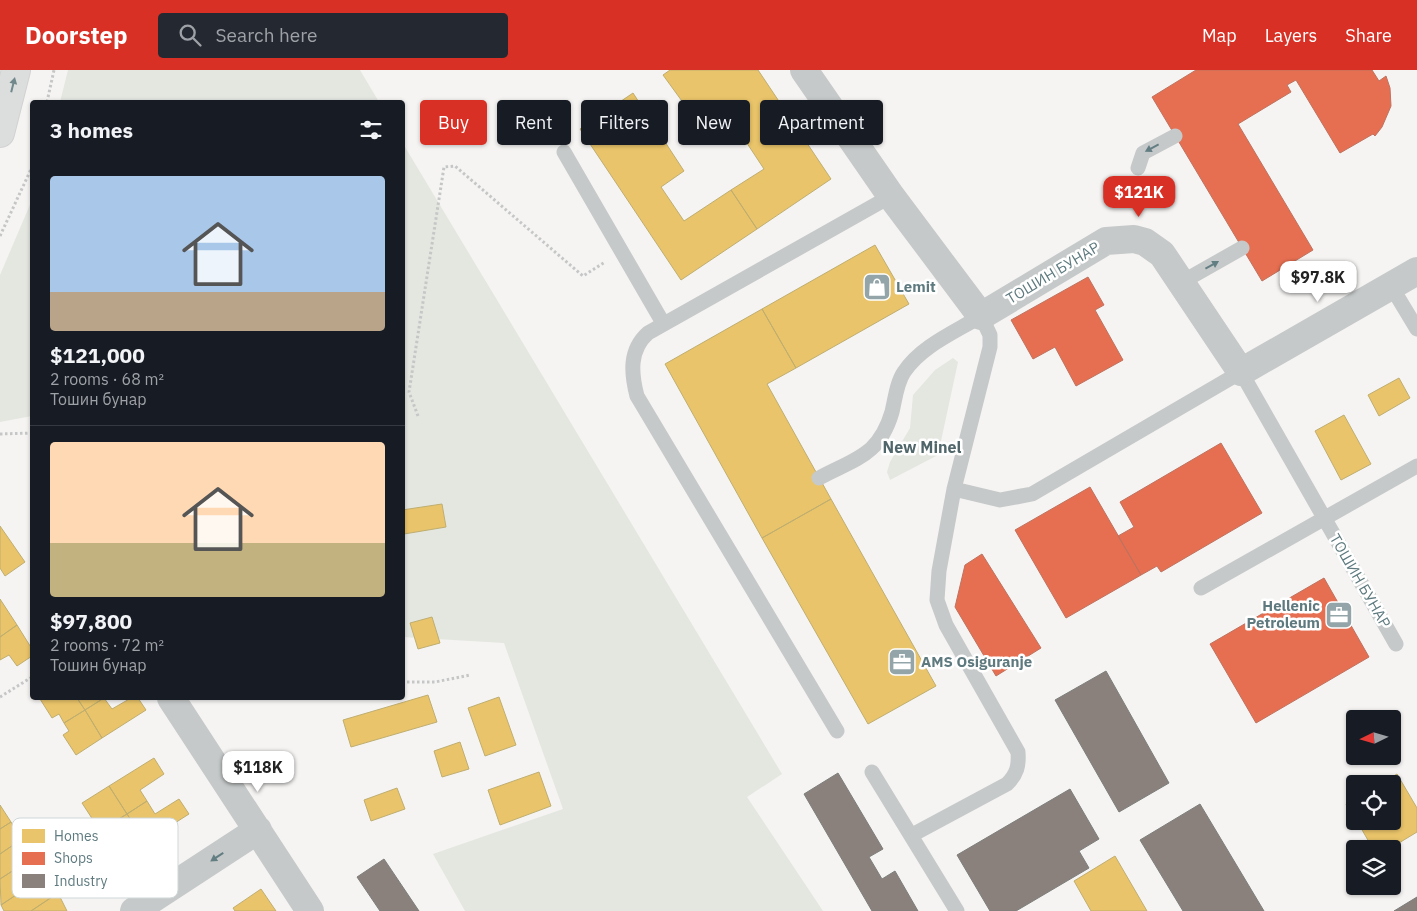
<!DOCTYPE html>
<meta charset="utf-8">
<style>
body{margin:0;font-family:"IBM Plex Sans",sans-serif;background:#242831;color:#f1f3f6;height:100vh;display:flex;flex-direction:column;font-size:19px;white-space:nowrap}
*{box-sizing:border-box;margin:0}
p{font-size:16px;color:#9ea1a6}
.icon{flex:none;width:28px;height:28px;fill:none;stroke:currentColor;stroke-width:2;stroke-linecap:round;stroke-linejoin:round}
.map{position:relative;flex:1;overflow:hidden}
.side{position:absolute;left:30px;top:30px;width:375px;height:600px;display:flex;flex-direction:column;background:#171b24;border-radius:5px;box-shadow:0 1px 4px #0004}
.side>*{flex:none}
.banner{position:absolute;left:420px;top:30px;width:475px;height:45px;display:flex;gap:10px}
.needle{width:32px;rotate:265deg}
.tools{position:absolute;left:1346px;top:640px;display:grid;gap:10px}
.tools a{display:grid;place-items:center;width:55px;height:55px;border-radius:5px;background:#171b24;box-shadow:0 1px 4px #0004;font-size:25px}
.price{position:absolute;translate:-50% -42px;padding:0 11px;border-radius:10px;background:#fff;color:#222;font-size:16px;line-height:32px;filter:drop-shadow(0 1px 2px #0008)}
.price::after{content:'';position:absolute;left:50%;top:30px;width:15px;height:11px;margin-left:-8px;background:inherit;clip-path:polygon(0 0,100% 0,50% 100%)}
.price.current{background:#d93025;color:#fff}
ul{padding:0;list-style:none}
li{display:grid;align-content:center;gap:10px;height:265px;padding:0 20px}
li+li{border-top:1px solid #363941}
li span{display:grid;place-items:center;height:155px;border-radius:5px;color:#555}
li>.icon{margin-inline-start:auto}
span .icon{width:90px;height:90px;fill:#fffc;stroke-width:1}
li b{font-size:21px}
h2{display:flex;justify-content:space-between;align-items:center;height:60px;padding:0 20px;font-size:21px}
.tag{padding:0 18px;border-radius:5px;background:#171b24;box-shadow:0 1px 4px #0004;font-size:18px;line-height:45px}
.tag.current{background:#d93025;color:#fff}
header{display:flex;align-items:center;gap:30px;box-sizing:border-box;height:70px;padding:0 25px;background:#d93025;color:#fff}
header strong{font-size:24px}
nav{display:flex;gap:28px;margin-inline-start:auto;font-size:18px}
.search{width:350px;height:45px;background:#242831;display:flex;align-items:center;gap:12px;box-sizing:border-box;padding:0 18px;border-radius:5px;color:#9ea1a6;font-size:19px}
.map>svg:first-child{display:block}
.green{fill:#e4e6e0}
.homes{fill:#e9c46a;stroke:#bfae70}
.shops{fill:#e76f51;stroke:#be725f}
.industry{fill:#8a817c;stroke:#7d7f7d}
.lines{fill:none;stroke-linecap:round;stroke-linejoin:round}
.primary-casing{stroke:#d1d2d1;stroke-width:30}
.path{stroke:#c5c7c7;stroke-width:3;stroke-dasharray:2.5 2.5;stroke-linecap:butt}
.lane{stroke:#c6c9c9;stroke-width:15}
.street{stroke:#c6c9c9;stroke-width:28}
.primary{stroke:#dcdede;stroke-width:28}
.oneway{fill:#71898d}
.oneway2{fill:#637e83}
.labels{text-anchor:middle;stroke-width:5;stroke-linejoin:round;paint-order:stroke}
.street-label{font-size:15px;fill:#5e7a7f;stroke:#fff}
.poi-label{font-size:15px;font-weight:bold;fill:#5e7a7f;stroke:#fff;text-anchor:start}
.neighbourhood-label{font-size:16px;font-weight:bold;fill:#51666a;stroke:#fff}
.key{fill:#fff;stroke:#cfd7d9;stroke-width:1}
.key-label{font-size:14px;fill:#5e7a7f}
</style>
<header>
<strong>Doorstep</strong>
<div class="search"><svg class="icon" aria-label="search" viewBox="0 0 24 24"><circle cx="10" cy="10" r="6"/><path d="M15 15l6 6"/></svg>Search here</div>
<nav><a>Map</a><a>Layers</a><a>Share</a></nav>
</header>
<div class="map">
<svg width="1417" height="841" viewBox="0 0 1417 841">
<rect width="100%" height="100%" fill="#f5f4f3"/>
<path class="green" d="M 68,0 L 360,0 L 379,32 L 60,32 Z
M 402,72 L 782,704 L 747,727 L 823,841 L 465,841 L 433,784 L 563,739 L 504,573 L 403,567 Z
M 32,130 L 32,346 L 0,352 L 0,205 Z
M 953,288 L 958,292 L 938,385 L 890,410 L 887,402 L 890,392 L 910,358 L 913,325 L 935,300 Z"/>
<path class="homes" d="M 670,0 L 758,0 L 831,109 L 757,159 L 731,120 L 764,99 L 727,43 L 714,52 L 705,37 L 700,40 L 694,33 L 687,38 L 663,5 Z
M 633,23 L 684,101 L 661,117 L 684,151 L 731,120 L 757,159 L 681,210 L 580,59 Z
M 875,175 L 909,234 L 796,298 L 762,239 Z
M 762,239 L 796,298 L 767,314 L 831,429 L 762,468 L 665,294 Z
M 1399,308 L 1410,328 L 1379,346 L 1368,325 Z
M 1344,345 L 1371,394 L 1341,410 L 1315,361 Z
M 831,429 L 936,616 L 868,654 L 762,468 Z
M 442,434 L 446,457 L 404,464 L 402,440 Z
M 0,456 L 25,492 L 5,506 L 0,498 Z
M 0,529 L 17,555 L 0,567 Z
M 432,547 L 440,573 L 418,579 L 410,553 Z
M 17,555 L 32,579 L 32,586 L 17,596 L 9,585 L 0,590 L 0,567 Z
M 428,625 L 437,652 L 351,677 L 343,650 Z
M 499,627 L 516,675 L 485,686 L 468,638 Z
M 42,628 L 77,628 L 85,640 L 64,653 L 59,644 L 52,648 L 40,629 Z
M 77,628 L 104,628 L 85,640 Z
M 104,628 L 112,639 L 131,628 L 138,628 L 146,640 L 102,668 L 85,640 Z
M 85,640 L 102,668 L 76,685 L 63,665 L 69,661 L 64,653 Z
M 460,672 L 469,699 L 442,707 L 434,681 Z
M 154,688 L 164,704 L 140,720 L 147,731 L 127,744 L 109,716 Z
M 539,702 L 551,736 L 500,755 L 488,720 Z
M 1397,704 L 1417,738 L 1417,762 L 1389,779 L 1373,779 L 1357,751 L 1392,751 L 1392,714 L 1380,714 Z
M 109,716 L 127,744 L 106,757 L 101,749 L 95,753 L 82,733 Z
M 397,718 L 405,739 L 371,751 L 364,730 Z
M 179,729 L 189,744 L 145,772 L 127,744 L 147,731 L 155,744 Z
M 1355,729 L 1355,749 L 1346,734 Z
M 0,735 L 11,752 L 0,759 Z
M 127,744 L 145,772 L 118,789 L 105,769 L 112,765 L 106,757 Z
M 11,752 L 22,769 L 0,784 L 0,759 Z
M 22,769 L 34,787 L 0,809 L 0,784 Z
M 1115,786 L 1147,841 L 1091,841 L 1074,811 Z
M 34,787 L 46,805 L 1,835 L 0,809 Z
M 46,805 L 58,823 L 31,841 L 4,841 L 1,835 Z
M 261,819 L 276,841 L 235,841 L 233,838 Z
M 58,823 L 67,841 L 31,841 Z"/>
<path class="shops" d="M 1196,0 L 1372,0 L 1379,11 L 1386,6 L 1390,18 L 1391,36 L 1382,57 L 1375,66 L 1373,64 L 1340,83 L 1296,10 L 1287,15 L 1291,22 L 1238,54 L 1313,180 L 1262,211 L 1152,27 Z
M 1088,207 L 1104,235 L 1095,240 L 1123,290 L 1076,316 L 1055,277 L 1033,289 L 1011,250 Z
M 1221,373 L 1262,443 L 1161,502 L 1157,496 L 1141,505 L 1118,466 L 1134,457 L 1120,432 Z
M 1090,417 L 1141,505 L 1066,548 L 1015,460 Z
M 982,484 L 1041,578 L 996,606 L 955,537 L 965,495 Z
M 1324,508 L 1369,587 L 1256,653 L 1210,574 Z"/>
<path class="industry" d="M 1106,601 L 1169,713 L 1119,742 L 1055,630 Z
M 838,703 L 883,779 L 869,787 L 882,809 L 895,801 L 918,841 L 872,841 L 804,724 Z
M 1070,719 L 1099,769 L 1079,781 L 1089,798 L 1016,841 L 990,841 L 957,785 Z
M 1200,734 L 1264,841 L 1183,841 L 1140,770 Z
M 384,789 L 419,841 L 380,841 L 357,807 Z
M 1417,827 L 1417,841 L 1394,841 Z"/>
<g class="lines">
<g class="primary-casing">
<path id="primary" d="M 0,63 L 16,0"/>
</g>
<path class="path" d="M 47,32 L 54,0
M 0,166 L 32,97
M 418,346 L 409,322 L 444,97 L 455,96 L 583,206 L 605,192
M 0,364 L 32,363
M 402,612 L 435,612 L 470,605
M 0,627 L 32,607"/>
<path class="lane" d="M 564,82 L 663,253
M 1138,98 L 1143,83 L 1175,66
M 1182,212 L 1242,178
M 1391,216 L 1417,259
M 819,408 C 856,388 879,386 892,342 C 895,329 897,312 904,302 C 921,276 955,262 981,246 L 990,265 L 990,277 L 954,419 L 939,501 L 937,530 L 946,555 L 1018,682 C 1019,696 1017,704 1007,714 L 912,765
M 954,419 L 1000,430 L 1032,424 L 1241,302 L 1396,574
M 1201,518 L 1417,396
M 837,661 L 637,326 C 631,303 629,280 648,263 L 891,126
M 872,702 L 957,841"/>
<path class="street" d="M 804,0 L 891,126 L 981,246 L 1106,171 L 1134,169 L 1145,172 L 1162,184 L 1241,302 L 1417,201
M 171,628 L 310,841
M 134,841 L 258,760"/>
<use href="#primary" class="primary"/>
</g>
<defs><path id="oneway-solid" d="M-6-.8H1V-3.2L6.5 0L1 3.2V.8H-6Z" transform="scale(1.25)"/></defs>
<use class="oneway" href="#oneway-solid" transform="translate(13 15) rotate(-76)"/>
<g class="oneway2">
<use href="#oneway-solid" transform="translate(1152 78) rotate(152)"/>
<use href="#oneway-solid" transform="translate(1212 195) rotate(-29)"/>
<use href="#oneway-solid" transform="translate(217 787) rotate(147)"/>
</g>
<defs>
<g id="shop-square" transform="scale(1.4375)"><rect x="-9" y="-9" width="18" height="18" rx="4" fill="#93a5a8" stroke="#fff"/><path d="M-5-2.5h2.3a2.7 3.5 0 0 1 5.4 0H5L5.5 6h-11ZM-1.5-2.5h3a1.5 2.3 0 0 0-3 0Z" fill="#fff"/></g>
<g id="office-square" transform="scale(1.4375)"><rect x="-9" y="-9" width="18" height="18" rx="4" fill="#93a5a8" stroke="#fff"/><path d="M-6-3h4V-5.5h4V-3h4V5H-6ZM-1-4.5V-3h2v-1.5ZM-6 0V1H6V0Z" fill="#fff"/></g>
</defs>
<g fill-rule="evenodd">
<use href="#shop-square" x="877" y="217"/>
<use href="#office-square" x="1339" y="545"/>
<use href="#office-square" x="902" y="592"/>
</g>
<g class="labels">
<g class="street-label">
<text transform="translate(1053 203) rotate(-31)" y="5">ТОШИН БУНАР</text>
<text transform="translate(1360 511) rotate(60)" y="5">ТОШИН БУНАР</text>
</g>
<g class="poi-label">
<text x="896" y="222">Lemit</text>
<text x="1320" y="541" text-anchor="end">Hellenic<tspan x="1320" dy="17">Petroleum</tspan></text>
<text x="921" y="597">AMS Osiguranje</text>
</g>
<g class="neighbourhood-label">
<text x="922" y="383">New Minel</text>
</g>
</g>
<rect x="12" y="748" width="166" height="80" rx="8" class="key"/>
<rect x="22" y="759" width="23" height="14" fill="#e9c46a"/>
<rect x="22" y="782" width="23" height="13" fill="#e76f51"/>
<rect x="22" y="804" width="23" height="14" fill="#8a817c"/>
<g class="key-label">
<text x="54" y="771">Homes</text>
<text x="54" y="793">Shops</text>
<text x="54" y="816">Industry</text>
</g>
</svg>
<div class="tools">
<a><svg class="needle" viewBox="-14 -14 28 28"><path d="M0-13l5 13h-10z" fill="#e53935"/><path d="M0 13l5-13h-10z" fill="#9ea1a6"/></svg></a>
<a><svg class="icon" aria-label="locate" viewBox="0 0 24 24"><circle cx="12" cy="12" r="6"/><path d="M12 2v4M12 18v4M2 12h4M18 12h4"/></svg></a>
<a><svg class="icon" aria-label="layers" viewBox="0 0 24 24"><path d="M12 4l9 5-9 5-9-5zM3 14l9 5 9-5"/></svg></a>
</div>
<b class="price current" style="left:1139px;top:148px">$121K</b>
<b class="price" style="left:1318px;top:233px">$97.8K</b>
<b class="price" style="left:258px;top:723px">$118K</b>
<div class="banner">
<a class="tag current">Buy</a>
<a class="tag">Rent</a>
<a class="tag">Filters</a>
<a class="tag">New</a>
<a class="tag">Apartment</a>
</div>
<section class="side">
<h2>3 homes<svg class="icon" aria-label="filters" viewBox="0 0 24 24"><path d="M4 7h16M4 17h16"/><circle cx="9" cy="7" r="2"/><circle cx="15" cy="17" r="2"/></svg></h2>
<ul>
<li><span style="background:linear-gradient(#a9c7e8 75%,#b9a48a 0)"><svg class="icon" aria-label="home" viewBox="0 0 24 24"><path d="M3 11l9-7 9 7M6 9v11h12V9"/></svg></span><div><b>$121,000</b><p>2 rooms · 68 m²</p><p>Тошин бунар</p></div></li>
<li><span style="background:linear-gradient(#ffd9b3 65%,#c2b280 0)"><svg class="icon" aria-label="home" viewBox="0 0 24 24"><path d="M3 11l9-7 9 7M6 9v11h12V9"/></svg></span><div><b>$97,800</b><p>2 rooms · 72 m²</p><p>Тошин бунар</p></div></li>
</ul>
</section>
</div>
